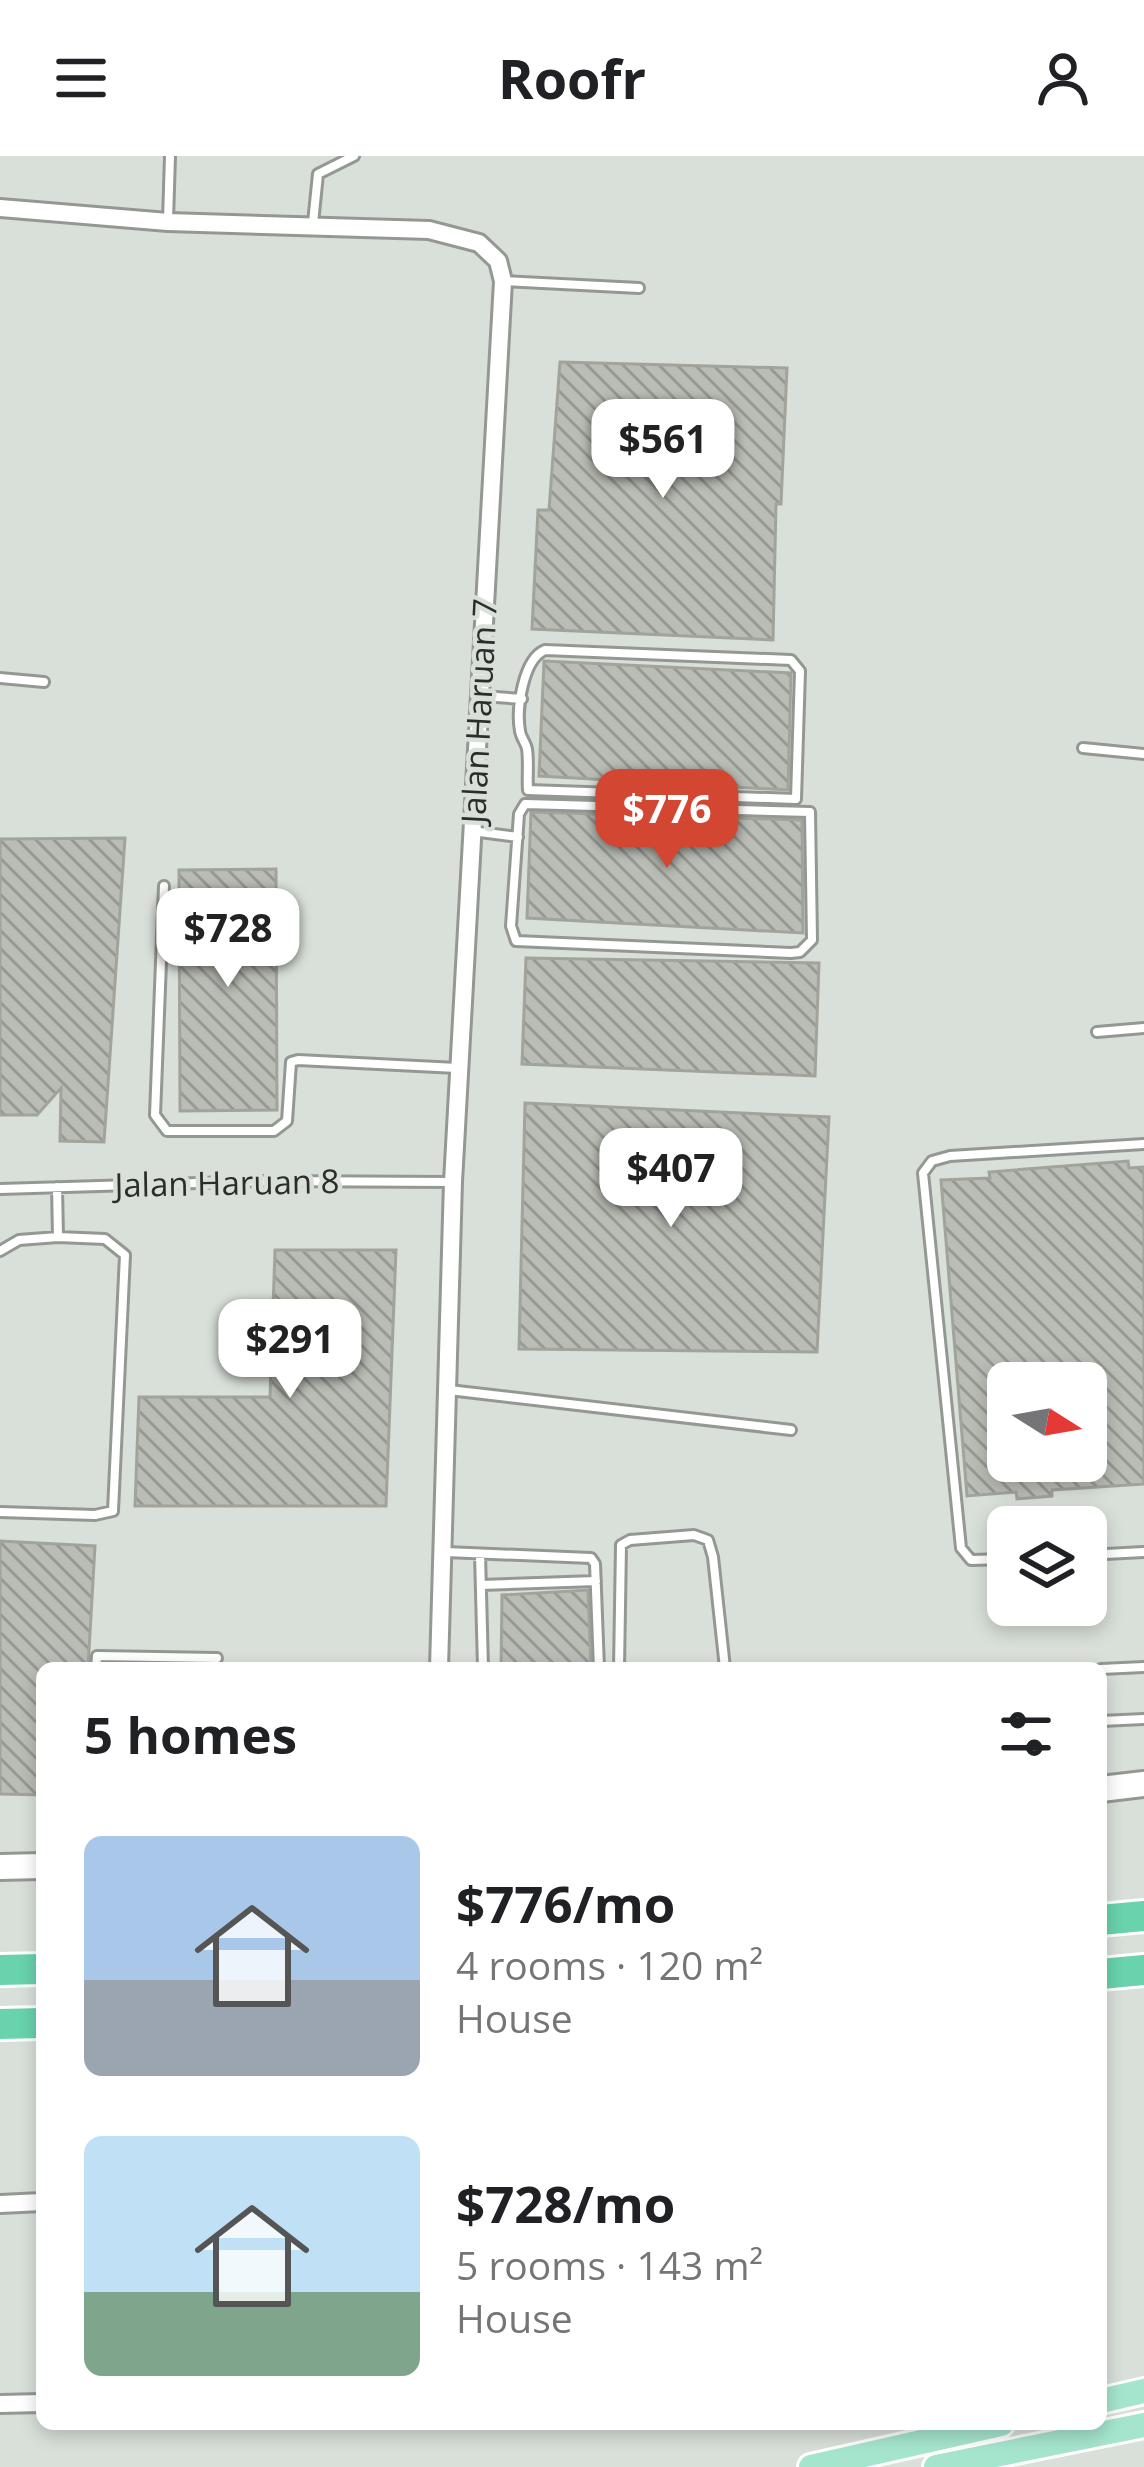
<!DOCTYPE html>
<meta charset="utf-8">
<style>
body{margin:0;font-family:"Open Sans",sans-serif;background:#f6f6f6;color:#202124;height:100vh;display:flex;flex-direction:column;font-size:45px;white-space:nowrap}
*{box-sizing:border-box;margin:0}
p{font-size:39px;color:#757577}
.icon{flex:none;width:66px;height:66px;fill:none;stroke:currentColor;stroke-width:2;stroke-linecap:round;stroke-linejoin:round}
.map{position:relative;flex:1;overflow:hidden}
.details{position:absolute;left:36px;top:1506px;width:1071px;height:768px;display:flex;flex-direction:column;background:#fff;border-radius:18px;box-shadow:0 6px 18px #0003}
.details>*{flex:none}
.needle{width:78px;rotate:101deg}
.tools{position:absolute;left:987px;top:1206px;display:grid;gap:24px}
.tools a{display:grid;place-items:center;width:120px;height:120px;border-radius:18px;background:#fff;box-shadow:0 6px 18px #0003;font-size:60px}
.price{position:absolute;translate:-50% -102px;padding:0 27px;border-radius:24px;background:#fff;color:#222;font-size:39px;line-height:78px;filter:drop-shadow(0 3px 6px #0008)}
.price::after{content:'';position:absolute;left:50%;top:72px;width:36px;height:27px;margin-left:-18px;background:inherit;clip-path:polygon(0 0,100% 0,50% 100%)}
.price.selected{background:#d34732;color:#fff}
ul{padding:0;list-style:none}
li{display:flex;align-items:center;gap:36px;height:300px;padding:0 48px}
li span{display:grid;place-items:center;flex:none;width:336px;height:240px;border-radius:18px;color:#555}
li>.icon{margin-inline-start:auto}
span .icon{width:144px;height:144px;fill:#fffc;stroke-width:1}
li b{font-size:51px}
h2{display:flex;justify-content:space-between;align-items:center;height:144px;padding:0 48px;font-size:51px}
header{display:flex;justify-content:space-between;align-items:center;height:156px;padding:0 48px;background:#fff;font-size:54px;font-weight:700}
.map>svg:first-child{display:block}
.building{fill:url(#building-back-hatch);stroke:#a1a49b;stroke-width:3;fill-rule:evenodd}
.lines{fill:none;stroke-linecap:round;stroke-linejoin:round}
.service-casing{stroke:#939992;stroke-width:14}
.minor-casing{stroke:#939992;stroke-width:22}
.secondary-casing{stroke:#939992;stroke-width:30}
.primary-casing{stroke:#fff;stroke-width:30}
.motorway-casing{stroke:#fff;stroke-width:36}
.service{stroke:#fff;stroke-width:8}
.minor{stroke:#fff;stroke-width:16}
.secondary{stroke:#fff;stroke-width:24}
.primary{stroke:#a5e5ce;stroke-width:24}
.motorway{stroke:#69d3ad;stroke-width:30}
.labels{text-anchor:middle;stroke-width:9;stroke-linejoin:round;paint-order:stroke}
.street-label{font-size:33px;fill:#2a2d2a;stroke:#d9e0d9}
</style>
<header><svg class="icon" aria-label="menu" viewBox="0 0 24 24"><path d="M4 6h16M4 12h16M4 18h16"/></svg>Roofr<svg class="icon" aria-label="person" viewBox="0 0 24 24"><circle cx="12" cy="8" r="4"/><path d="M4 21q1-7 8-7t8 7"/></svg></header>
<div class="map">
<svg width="1144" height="2311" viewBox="0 0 1144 2311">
<defs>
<pattern id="building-back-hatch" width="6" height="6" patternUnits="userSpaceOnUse" patternTransform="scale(3)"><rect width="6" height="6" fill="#babdb5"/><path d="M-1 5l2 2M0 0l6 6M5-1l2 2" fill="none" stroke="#979a93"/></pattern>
</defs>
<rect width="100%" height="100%" fill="#d9e0d9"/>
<path class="building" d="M 560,206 L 787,212 L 781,348 L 776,348 L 773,484 L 532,473 L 538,354 L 549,354 Z
M 544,505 L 791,517 L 788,634 L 539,620 Z
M 531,656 L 802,664 L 803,777 L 527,762 Z
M 125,682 L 104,986 L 60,985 L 61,932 L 37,959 L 0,959 L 0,683 Z
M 276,713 L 277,954 L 180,955 L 179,714 Z
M 526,802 L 819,807 L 815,920 L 522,908 Z
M 525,947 L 829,961 L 817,1196 L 519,1193 Z
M 1128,1005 L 1129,1012 L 1144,1011 L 1144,1328 L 1052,1334 L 1052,1340 L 1017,1343 L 1016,1336 L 967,1340 L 941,1024 L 990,1022 L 989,1016 ZM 1008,1227 L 1086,1227 L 1086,1305 L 1008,1305 Z
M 275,1094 L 396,1094 L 386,1350 L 135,1350 L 139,1241 L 270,1241 Z
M 0,1385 L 95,1390 L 88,1512 L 42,1512 L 42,1639 L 0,1638 Z
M 588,1434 L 591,1512 L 501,1512 L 502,1439 Z"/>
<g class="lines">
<g class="service-casing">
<path id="service" d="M 168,64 L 170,0
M 313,67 L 318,18 L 354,0
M 503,125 L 639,132
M 545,494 L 791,504 L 800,515 L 796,643 L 528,634 C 527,621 529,606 527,593 C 526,587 521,582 520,575 C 516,553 523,503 545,494 Z
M 0,522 L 44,526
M 482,540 L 522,543
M 1083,592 L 1144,598
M 525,648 L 810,656 L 812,784 L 800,796 L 791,797 L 516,785 L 511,770 L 519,658 Z
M 472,675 L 518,681
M 164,730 L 155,959 L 167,975 L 274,975 L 287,965 L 291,906 L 298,904 L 457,912
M 1097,876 L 1144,872
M 0,1033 L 265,1025 L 452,1026
M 0,1095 L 19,1084 L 58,1081
M 449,1234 L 791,1274
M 0,1356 L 95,1359 L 113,1355 L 125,1099 L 105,1083 L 58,1081 L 57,1031
M 446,1396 L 591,1402 L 595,1408 L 599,1512
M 480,1398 L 483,1512
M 1086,1399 L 1144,1396
M 1008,1403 L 971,1404 L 961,1392 L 923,1017 L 932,1005 L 950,1000 L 1144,988
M 481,1429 L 596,1425
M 96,1512 L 97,1500 L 217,1502
M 619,1512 L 621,1389 L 630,1384 L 694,1379 L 708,1384 L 713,1401 L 725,1512
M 1101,1513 L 1144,1511
M 1101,1565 L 1144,1563"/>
</g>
<g class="minor-casing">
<path id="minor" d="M 0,52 L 168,66 L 429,74 L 479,87 L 498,105 L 503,125 L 453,1026 L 439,1512
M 0,2048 L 42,2046
M 0,2248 L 42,2247"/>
</g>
<g class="secondary-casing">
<path id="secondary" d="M 1101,1633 L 1144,1628
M 0,1711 L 42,1710"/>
</g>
<g class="primary-casing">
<path id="primary" d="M 1101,2245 L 1144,2235
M 811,2311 L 1001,2268
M 936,2311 L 1144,2269"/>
</g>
<g class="motorway-casing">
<path id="motorway" d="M 1101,1764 L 1144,1760
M 0,1814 L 42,1813
M 1101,1818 L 1144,1814
M 0,1868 L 42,1867"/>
</g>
<use href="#service" class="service"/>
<use href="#minor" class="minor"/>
<use href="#secondary" class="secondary"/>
<use href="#primary" class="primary"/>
<use href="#motorway" class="motorway"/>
</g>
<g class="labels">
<g class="street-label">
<text transform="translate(479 555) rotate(-87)" y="12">Jalan Haruan 7</text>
<text transform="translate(227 1027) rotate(-1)" y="12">Jalan Haruan 8</text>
</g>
</g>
</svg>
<div class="tools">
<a><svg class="needle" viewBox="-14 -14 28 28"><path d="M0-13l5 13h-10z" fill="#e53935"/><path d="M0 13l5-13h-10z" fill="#757577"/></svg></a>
<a><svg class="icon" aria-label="layers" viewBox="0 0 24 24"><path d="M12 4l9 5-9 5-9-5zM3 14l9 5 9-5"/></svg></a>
</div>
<b class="price" style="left:663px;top:345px">$561</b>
<b class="price selected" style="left:667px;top:715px">$776</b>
<b class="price" style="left:228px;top:834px">$728</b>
<b class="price" style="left:671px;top:1074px">$407</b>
<b class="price" style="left:290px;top:1245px">$291</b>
<section class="details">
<h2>5 homes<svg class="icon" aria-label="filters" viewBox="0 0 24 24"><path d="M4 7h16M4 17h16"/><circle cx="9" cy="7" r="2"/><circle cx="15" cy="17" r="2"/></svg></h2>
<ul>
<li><span style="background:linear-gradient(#a9c7e8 60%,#9aa5b1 0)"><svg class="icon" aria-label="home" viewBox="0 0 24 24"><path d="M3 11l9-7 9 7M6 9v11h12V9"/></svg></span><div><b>$776/mo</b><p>4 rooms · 120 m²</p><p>House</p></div></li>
<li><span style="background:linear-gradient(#bfe0f5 65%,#7fa58c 0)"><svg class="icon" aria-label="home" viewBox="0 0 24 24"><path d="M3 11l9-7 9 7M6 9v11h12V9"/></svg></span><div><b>$728/mo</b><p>5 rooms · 143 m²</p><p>House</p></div></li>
</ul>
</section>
</div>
